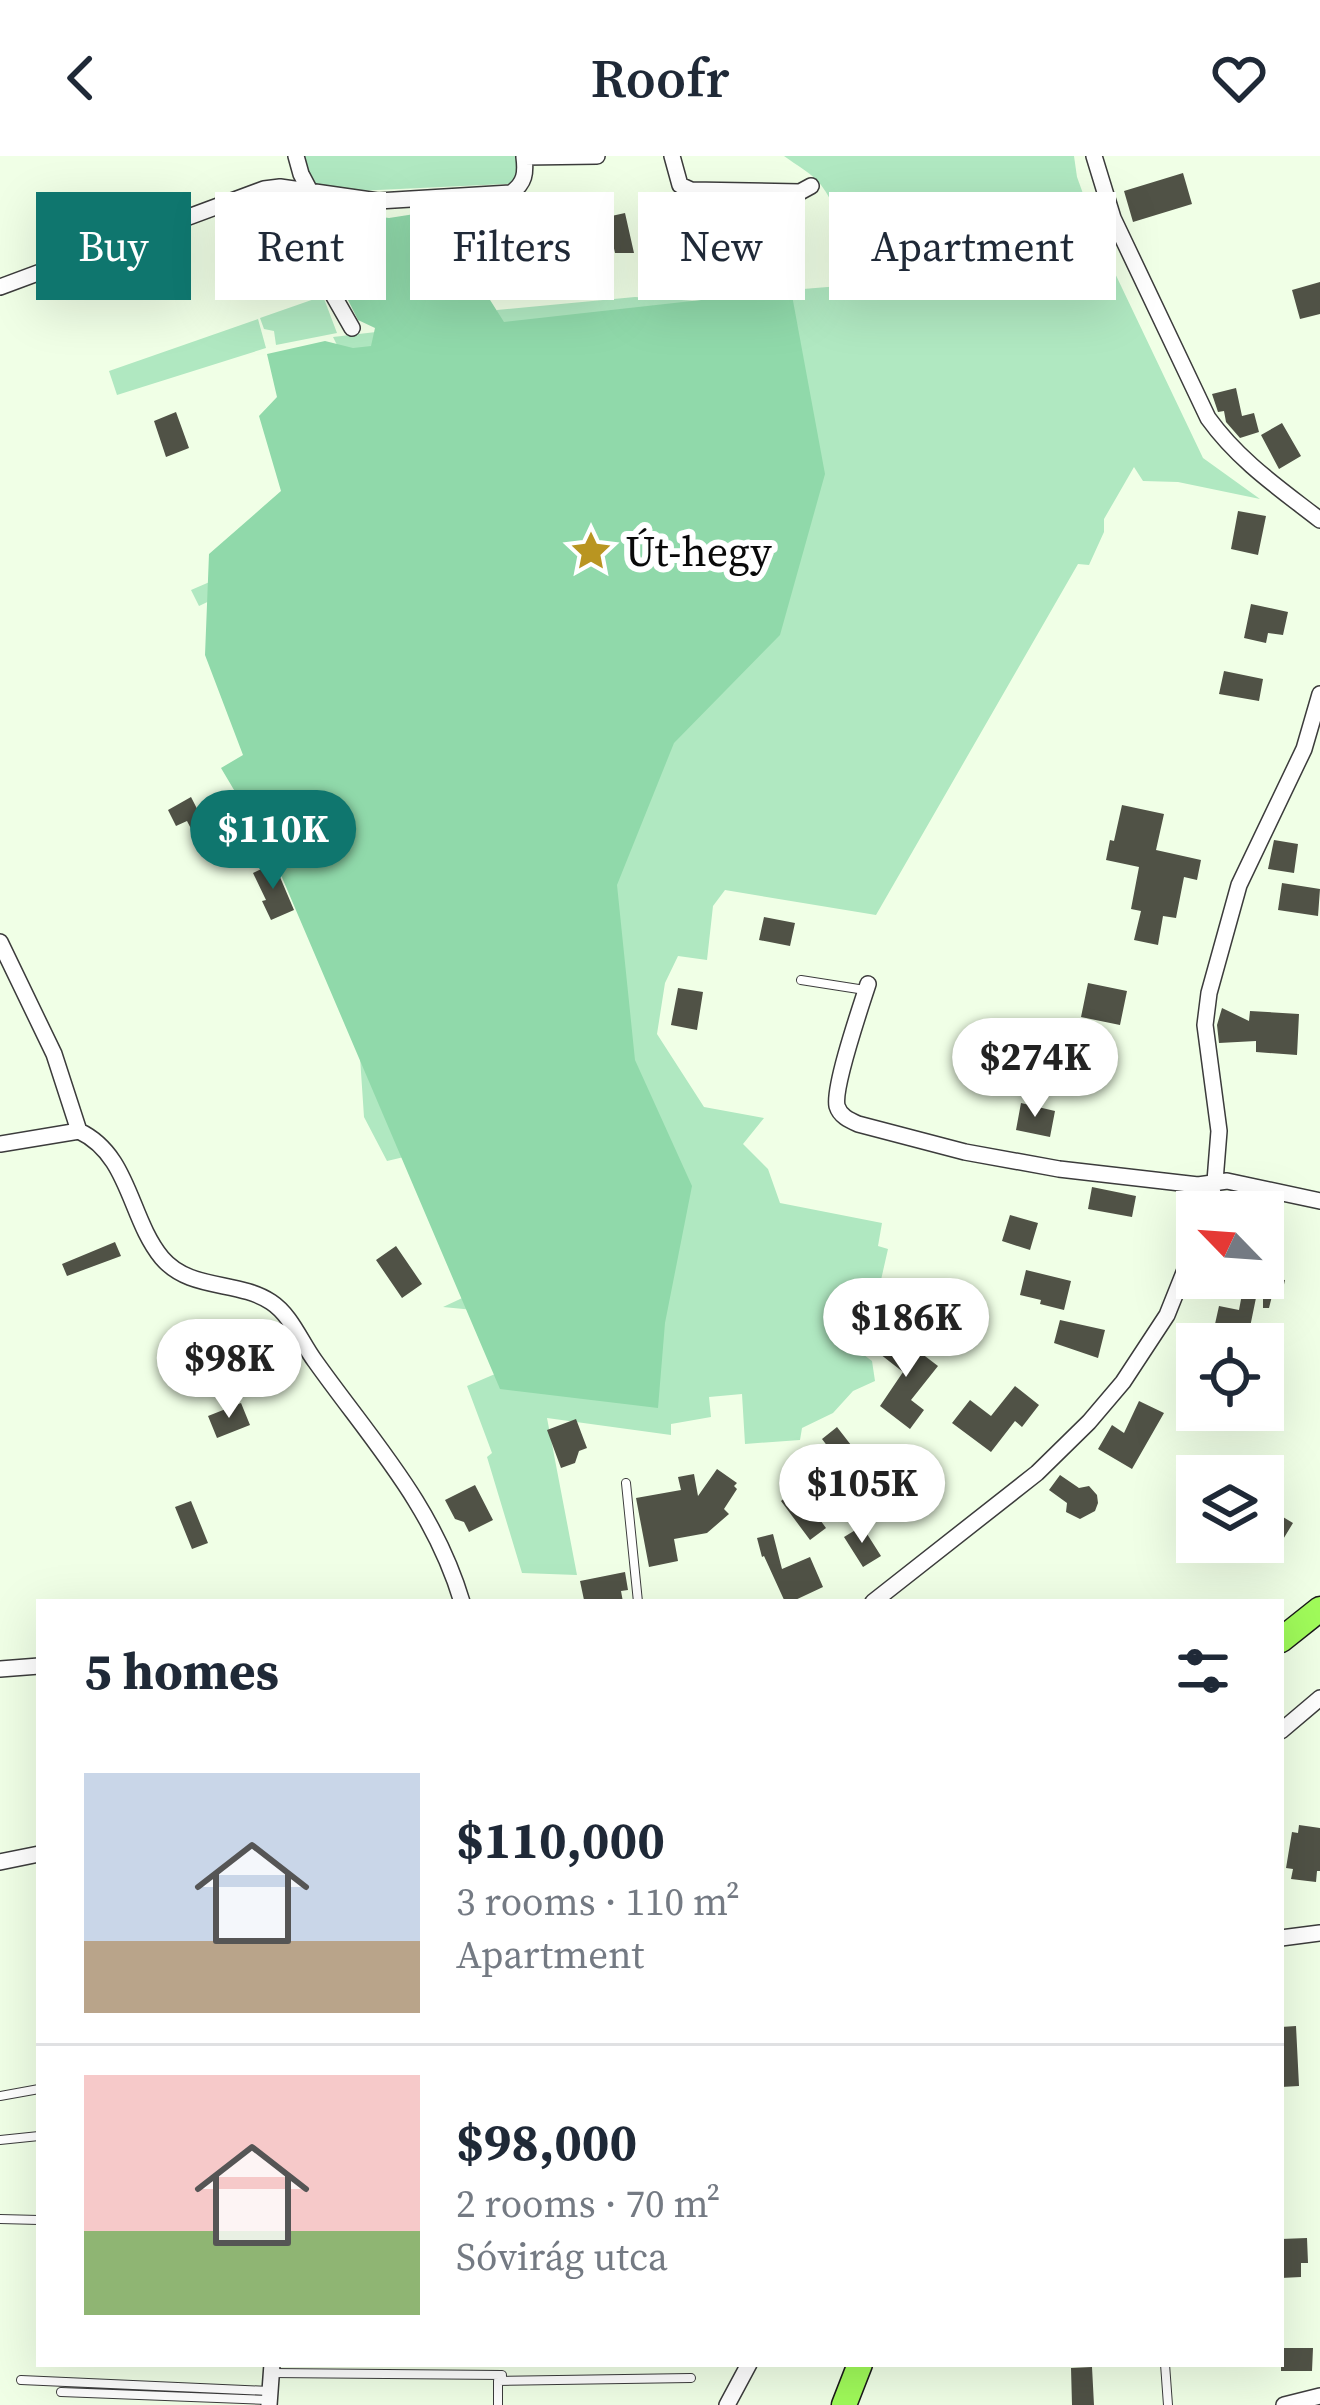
<!DOCTYPE html>
<meta charset="utf-8">
<style>
body{margin:0;font-family:"Source Serif 4",serif;background:#f2f2f3;color:#1f2937;height:100vh;display:flex;flex-direction:column;font-size:45px;white-space:nowrap}
*{box-sizing:border-box;margin:0}
p{font-size:39px;color:#747a83}
.icon{flex:none;width:66px;height:66px;fill:none;stroke:currentColor;stroke-width:2;stroke-linecap:round;stroke-linejoin:round}
.map{position:relative;flex:1;overflow:hidden}
.panel{position:absolute;left:36px;top:1443px;width:1248px;height:768px;display:flex;flex-direction:column;background:#fff;border-radius:0px;box-shadow:0 12px 48px #0002}
.panel>*{flex:none}
.top-card{position:absolute;left:36px;top:36px;width:1248px;height:108px;display:flex;gap:24px}
.needle{width:78px;rotate:295deg}
.fabs{position:absolute;left:1176px;top:1035px;display:grid;gap:24px}
.fabs a{display:grid;place-items:center;width:108px;height:108px;border-radius:0px;background:#fff;box-shadow:0 12px 48px #0002;font-size:60px}
.price{position:absolute;translate:-50% -102px;padding:0 27px;border-radius:42px;background:#fff;color:#222;font-size:39px;line-height:78px;filter:drop-shadow(0 3px 6px #0008)}
.price::after{content:'';position:absolute;left:50%;top:72px;width:36px;height:27px;margin-left:-18px;background:inherit;clip-path:polygon(0 0,100% 0,50% 100%)}
.price.on{background:#0f766e;color:#fff}
ul{padding:0;list-style:none}
li{display:flex;align-items:center;gap:36px;height:300px;padding:0 48px}
li+li{border-top:3px solid #e0e1e3}
li span{display:grid;place-items:center;flex:none;width:336px;height:240px;border-radius:0px;color:#555}
li>.icon{margin-inline-start:auto}
span .icon{width:144px;height:144px;fill:#fffc;stroke-width:1}
li b{font-size:51px}
h2{display:flex;justify-content:space-between;align-items:center;height:144px;padding:0 48px;font-size:51px}
.pill{padding:0 42px;border-radius:0px;background:#fff;box-shadow:0 12px 48px #0002;font-size:42px;line-height:108px}
.pill.on{background:#0f766e;color:#fff}
header{display:flex;justify-content:space-between;align-items:center;height:156px;padding:0 48px;background:#fff;font-size:54px;font-weight:600}
.map>svg:first-child{display:block}
.green{fill:#b0e8c1}
.forest{fill:#90d9aa}
.building{fill:#505246}
.lines{fill:none;stroke-linecap:round;stroke-linejoin:round}
.service-casing{stroke:#3c3c3c;stroke-width:10}
.minor-casing{stroke:#3c3c3c;stroke-width:18}
.primary-casing{stroke:#1a1a1a;stroke-width:27}
.service{stroke:#fff;stroke-width:8}
.minor{stroke:#fff;stroke-width:15}
.primary{stroke:#a0fb5a;stroke-width:24}
.labels{text-anchor:middle;stroke-width:12;stroke-linejoin:round;paint-order:stroke}
.poi-label{font-size:42px;fill:#090909;stroke:#fff;text-anchor:start}
</style>
<header><svg class="icon" aria-label="back" viewBox="0 0 24 24"><path d="M15 5l-7 7 7 7"/></svg>Roofr<svg class="icon" aria-label="heart" viewBox="0 0 24 24"><path d="M12 20l-8-8c-3-5 5-10 8-4 3-6 11-1 8 4z"/></svg></header>
<div class="map">
<svg width="1320" height="2249" viewBox="0 0 1320 2249">
<rect width="100%" height="100%" fill="#f0ffe6"/>
<path class="green" d="M 290,0 L 520,0 L 525,27 L 314,37 L 307,9 L 291,9 Z
M 784,0 L 1074,0 L 1077,21 L 1102,90 L 1203,302 L 1260,343 L 1178,326 L 1143,325 L 1134,311 L 1104,363 L 1104,376 L 1089,409 L 1078,408 L 876,759 L 725,734 L 713,750 L 707,804 L 678,800 L 665,827 L 657,878 L 704,951 L 764,962 L 743,988 L 768,1013 L 780,1047 L 882,1067 L 878,1090 L 888,1093 L 864,1199 L 872,1205 L 875,1225 L 853,1235 L 833,1257 L 802,1272 L 800,1284 L 745,1288 L 742,1238 L 709,1241 L 711,1261 L 671,1268 L 671,1279 L 547,1262 L 577,1419 L 522,1417 L 487,1301 L 492,1297 L 467,1230 L 495,1218 L 494,1156 L 443,1151 L 473,1137 L 404,1001 L 387,1005 L 364,961 L 360,901 L 245,601 L 222,439 L 199,450 L 191,434 L 286,393 L 337,189 L 333,181 L 376,176 L 469,188 L 497,154 L 635,141 L 728,147 L 792,140 L 791,134 L 852,129 C 848,98 841,54 821,29 C 812,17 796,9 784,0 Z
M 323,140 L 337,177 L 276,189 L 274,175 L 264,173 L 260,162 Z
M 258,163 L 266,192 L 117,239 L 109,215 Z"/>
<path class="forest" d="M 453,52 L 466,106 L 504,166 L 791,134 L 825,318 L 780,479 L 674,587 L 617,729 L 635,904 L 692,1030 L 665,1167 L 658,1252 L 500,1233 L 272,698 L 221,612 L 243,599 L 205,499 L 209,398 L 281,335 L 259,260 L 277,241 L 267,198 L 325,185 L 353,192 L 371,190 L 375,172 L 358,164 L 327,102 L 323,65 L 335,55 L 389,62 Z"/>
<path class="building" d="M 1183,17 L 1192,48 L 1133,66 L 1124,35 Z
M 625,57 L 634,97 L 615,97 L 607,61 Z
M 1320,126 L 1320,158 L 1300,163 L 1292,134 Z
M 1236,232 L 1242,260 L 1254,257 L 1259,276 L 1240,282 L 1226,266 L 1224,255 L 1218,256 L 1212,238 Z
M 176,256 L 189,292 L 166,301 L 154,265 Z
M 1282,267 L 1301,300 L 1279,313 L 1261,279 Z
M 1238,355 L 1266,360 L 1258,399 L 1231,393 Z
M 1251,448 L 1288,456 L 1283,479 L 1268,477 L 1266,487 L 1244,482 Z
M 1224,515 L 1263,523 L 1259,545 L 1219,538 Z
M 191,641 L 210,678 L 224,671 L 234,691 L 208,705 L 187,665 L 176,670 L 168,654 Z
M 1122,649 L 1164,658 L 1156,694 L 1201,704 L 1197,724 L 1184,721 L 1176,762 L 1163,760 L 1158,789 L 1134,784 L 1141,755 L 1131,753 L 1139,711 L 1106,704 L 1110,684 L 1114,685 Z
M 1274,684 L 1298,688 L 1294,717 L 1268,713 Z
M 274,707 L 294,754 L 271,764 L 262,745 L 266,744 L 253,717 Z
M 1282,727 L 1320,733 L 1318,760 L 1278,754 Z
M 764,761 L 795,767 L 790,790 L 759,784 Z
M 1088,827 L 1127,835 L 1120,869 L 1081,861 Z
M 678,832 L 703,836 L 697,874 L 671,869 Z
M 1222,852 L 1249,865 L 1250,855 L 1299,858 L 1297,899 L 1256,896 L 1256,885 L 1219,887 L 1217,869 Z
M 1021,947 L 1055,955 L 1050,981 L 1016,974 Z
M 1092,1031 L 1136,1040 L 1132,1061 L 1088,1053 Z
M 1010,1059 L 1038,1067 L 1030,1094 L 1002,1085 Z
M 1263,1080 L 1284,1085 L 1276,1123 L 1285,1124 L 1281,1142 L 1272,1140 L 1269,1152 L 1263,1152 L 1263,1138 L 1257,1137 L 1249,1176 L 1215,1168 L 1219,1150 L 1239,1154 L 1245,1122 L 1263,1122 Z
M 115,1086 L 121,1100 L 67,1120 L 62,1108 Z
M 396,1090 L 422,1128 L 402,1142 L 376,1104 Z
M 1026,1114 L 1071,1125 L 1064,1154 L 1040,1148 L 1041,1144 L 1020,1139 Z
M 1060,1164 L 1105,1174 L 1098,1202 L 1054,1187 Z
M 896,1178 L 938,1210 L 911,1244 L 924,1254 L 910,1273 L 880,1250 L 903,1216 L 880,1198 Z
M 1015,1230 L 1039,1249 L 1022,1271 L 1015,1265 L 991,1296 L 952,1267 L 970,1244 L 991,1260 Z
M 1139,1245 L 1164,1257 L 1132,1313 L 1098,1293 L 1112,1269 L 1124,1277 Z
M 241,1247 L 250,1269 L 217,1282 L 208,1260 Z
M 576,1263 L 587,1292 L 579,1295 L 575,1307 L 561,1312 L 547,1274 Z
M 837,1271 L 875,1320 L 859,1332 L 822,1283 Z
M 717,1313 L 737,1327 L 734,1330 L 737,1333 L 724,1353 L 729,1358 L 707,1377 L 674,1383 L 678,1405 L 649,1411 L 636,1342 L 681,1334 L 678,1321 L 694,1318 L 698,1340 Z
M 1060,1319 L 1079,1332 L 1089,1330 L 1097,1339 L 1098,1347 L 1095,1355 L 1080,1363 L 1066,1356 L 1067,1347 L 1049,1334 Z
M 475,1329 L 493,1364 L 469,1376 L 464,1366 L 455,1363 L 445,1344 Z
M 797,1332 L 826,1372 L 810,1384 L 781,1345 Z
M 191,1345 L 208,1387 L 192,1393 L 175,1351 Z
M 1263,1349 L 1293,1367 L 1279,1390 L 1263,1380 Z
M 862,1370 L 881,1400 L 863,1411 L 844,1381 Z
M 773,1378 L 782,1413 L 810,1401 L 823,1431 L 791,1446 L 785,1446 L 764,1400 L 762,1401 L 757,1382 Z
M 625,1416 L 628,1434 L 621,1435 L 623,1446 L 584,1444 L 580,1425 Z
M 1299,1669 L 1320,1672 L 1320,1715 L 1317,1715 L 1316,1726 L 1291,1723 L 1293,1713 L 1286,1712 L 1292,1676 L 1298,1677 Z
M 1296,1870 L 1299,1930 L 1281,1931 L 1281,1871 Z
M 1307,2082 L 1308,2107 L 1301,2107 L 1301,2121 L 1281,2122 L 1281,2083 Z
M 1281,2192 L 1313,2192 L 1312,2215 L 1281,2215 Z
M 1092,2211 L 1094,2249 L 1072,2249 L 1071,2212 Z"/>
<g class="lines">
<g class="service-casing">
<path id="service" d="M 801,824 L 865,834
M 626,1327 L 638,1446
M 0,1940 L 39,1933
M 0,1984 L 39,1980
M 0,2063 L 39,2064
M 1165,2208 L 1168,2249
M 271,2217 L 502,2219 L 501,2225
M 21,2224 L 269,2235
M 61,2236 L 268,2244
M 498,2249 L 498,2225 L 691,2222"/>
</g>
<g class="minor-casing">
<path id="minor" d="M 296,0 L 301,18 L 311,37 L 308,54 L 314,97 L 324,123 L 352,172
M 672,0 L 680,29 L 691,34 L 800,36 L 811,30
M 1094,0 L 1113,62 L 1208,262 C 1239,305 1279,332 1320,364
M 0,131 L 264,33 L 280,31 L 378,45 L 511,37 C 525,27 526,17 524,1 L 597,0
M 0,786 L 54,898 L 79,975 C 130,999 129,1062 162,1102 C 190,1135 238,1124 271,1146 C 291,1159 301,1186 315,1205 C 372,1285 433,1349 462,1446
M 868,828 C 861,850 833,931 837,950 C 840,960 849,964 858,968 L 965,996 L 1059,1013 L 1198,1029 L 1227,1025 L 1320,1045
M 0,988 L 79,975
M 1206,1056 L 1215,1025 L 1219,975 L 1205,869 L 1209,837 L 1239,729 L 1304,593 L 1320,538
M 873,1446 L 1037,1317 L 1089,1266 L 1123,1226 L 1167,1159 L 1197,1084
M 0,1513 L 39,1510
M 1281,1575 L 1320,1542
M 0,1706 L 39,1698
M 1281,1782 L 1320,1777
M 269,2249 L 272,2208
M 727,2249 L 749,2208
M 1284,2249 L 1320,2240"/>
</g>
<g class="primary-casing">
<path id="primary" d="M 1281,1484 L 1320,1453
M 844,2249 L 860,2208"/>
</g>
<use href="#service" class="service"/>
<use href="#minor" class="minor"/>
<use href="#primary" class="primary"/>
</g>
<defs>
<g id="sight-bare" transform="scale(3.24)"><path d="M0-6L1.8-2.2L6-1.7L2.9 1.2L3.7 5.4L0 3.3L-3.7 5.4L-2.9 1.2L-6-1.7L-1.8-2.2Z" fill="#b99521" stroke="#fff" stroke-width="2.5" paint-order="stroke"/></g>
</defs>
<g fill-rule="evenodd">
<use href="#sight-bare" x="591" y="395"/>
</g>
<g class="labels">
<g class="poi-label">
<text x="625" y="410">Út-hegy</text>
</g>
</g>
</svg>
<div class="fabs">
<a><svg class="needle" viewBox="-14 -14 28 28"><path d="M0-13l5 13h-10z" fill="#e53935"/><path d="M0 13l5-13h-10z" fill="#747a83"/></svg></a>
<a><svg class="icon" aria-label="locate" viewBox="0 0 24 24"><circle cx="12" cy="12" r="6"/><path d="M12 2v4M12 18v4M2 12h4M18 12h4"/></svg></a>
<a><svg class="icon" aria-label="layers" viewBox="0 0 24 24"><path d="M12 4l9 5-9 5-9-5zM3 14l9 5 9-5"/></svg></a>
</div>
<b class="price on" style="left:273px;top:736px">$110K</b>
<b class="price" style="left:1035px;top:964px">$274K</b>
<b class="price" style="left:906px;top:1224px">$186K</b>
<b class="price" style="left:229px;top:1265px">$98K</b>
<b class="price" style="left:862px;top:1390px">$105K</b>
<div class="top-card">
<a class="pill on">Buy</a>
<a class="pill">Rent</a>
<a class="pill">Filters</a>
<a class="pill">New</a>
<a class="pill">Apartment</a>
</div>
<section class="panel">
<h2>5 homes<svg class="icon" aria-label="filters" viewBox="0 0 24 24"><path d="M4 7h16M4 17h16"/><circle cx="9" cy="7" r="2"/><circle cx="15" cy="17" r="2"/></svg></h2>
<ul>
<li><span style="background:linear-gradient(#c9d6e8 70%,#b9a48a 0)"><svg class="icon" aria-label="home" viewBox="0 0 24 24"><path d="M3 11l9-7 9 7M6 9v11h12V9"/></svg></span><div><b>$110,000</b><p>3 rooms · 110 m²</p><p>Apartment</p></div></li>
<li><span style="background:linear-gradient(#f6c9c9 65%,#8fb573 0)"><svg class="icon" aria-label="home" viewBox="0 0 24 24"><path d="M3 11l9-7 9 7M6 9v11h12V9"/></svg></span><div><b>$98,000</b><p>2 rooms · 70 m²</p><p>Sóvirág utca</p></div></li>
</ul>
</section>
</div>
